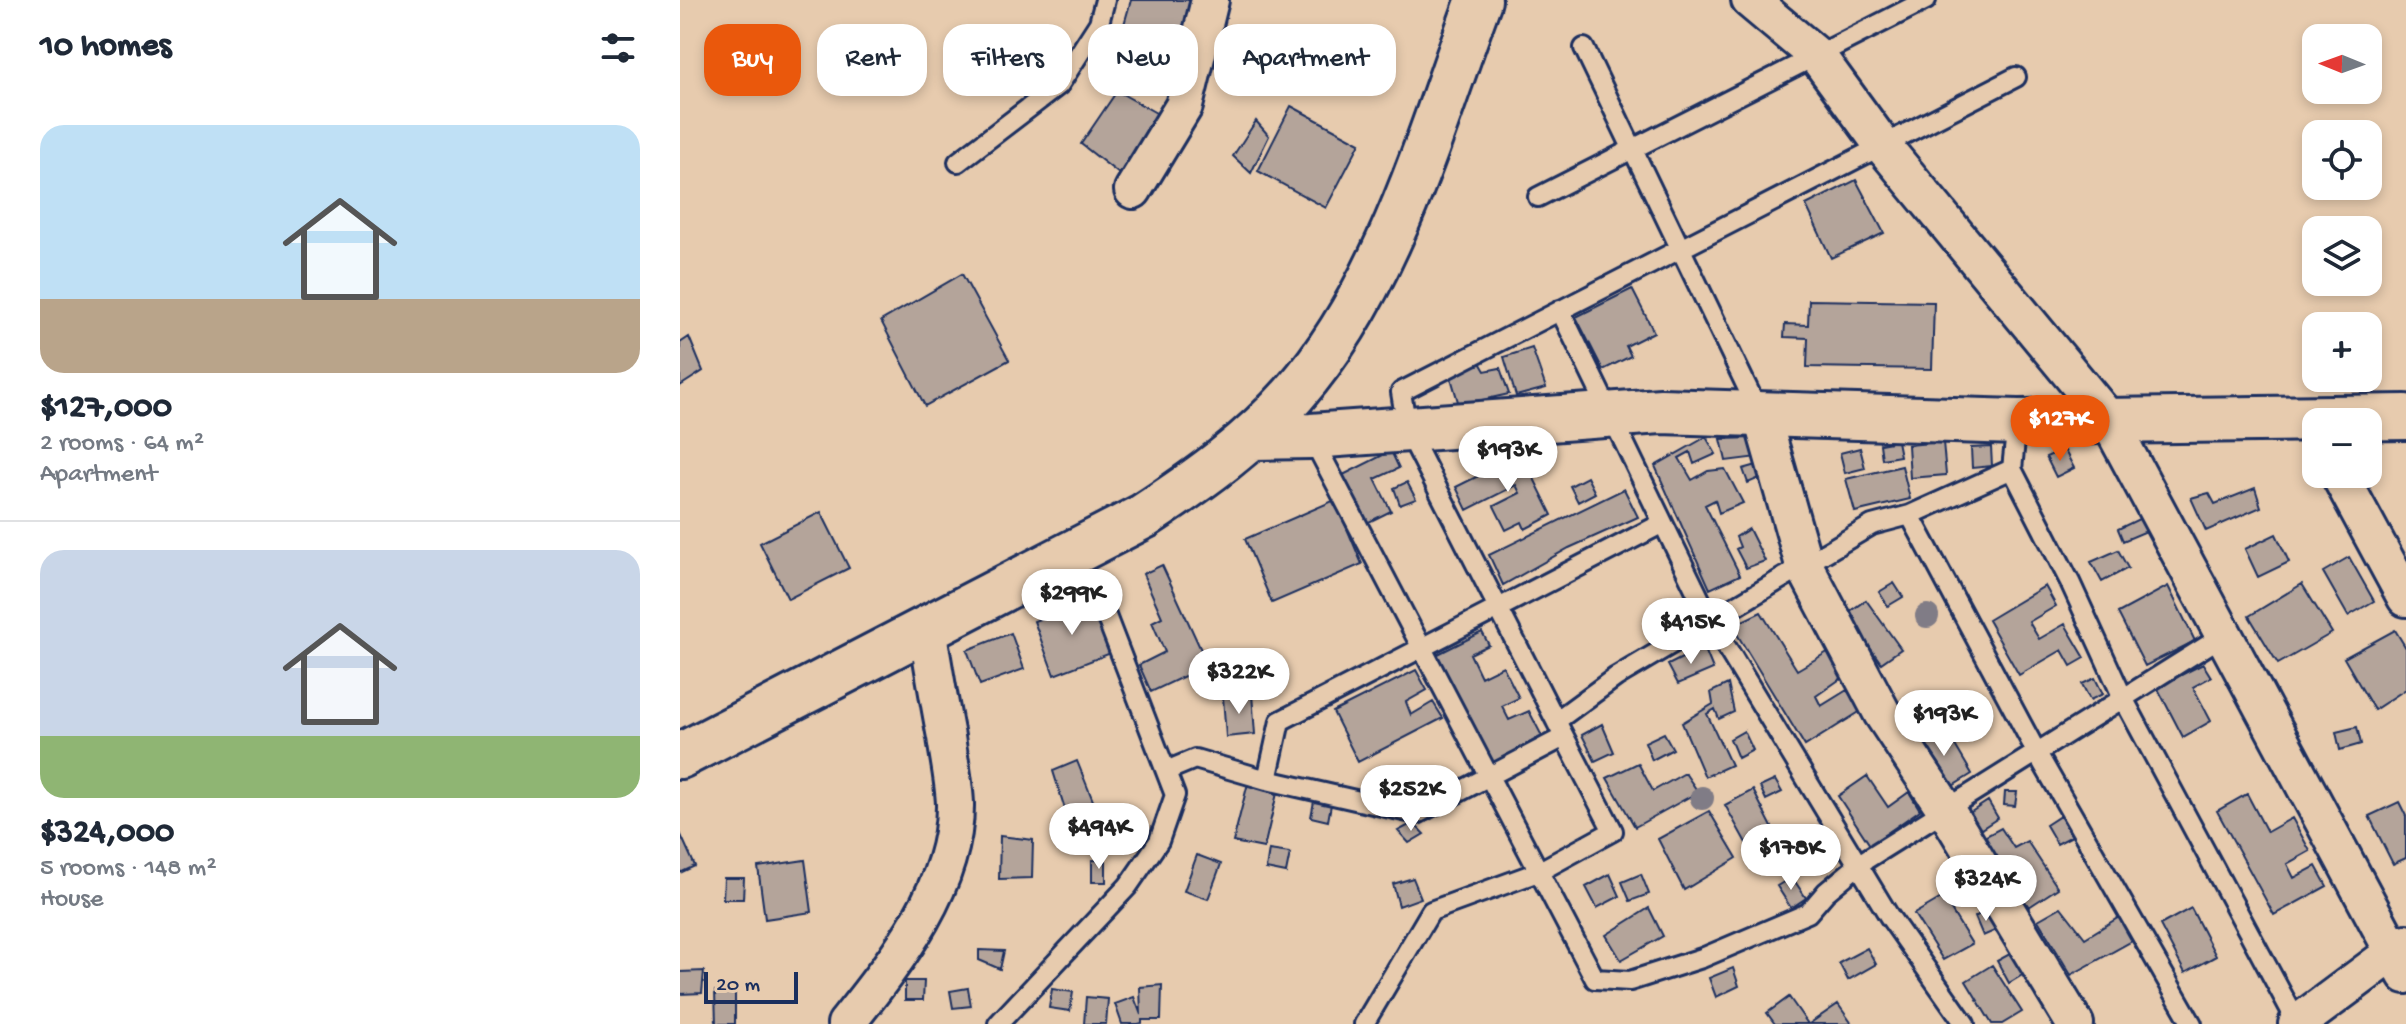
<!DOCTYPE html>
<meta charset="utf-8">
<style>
body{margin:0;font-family:"Gochi Hand",sans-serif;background:#f6f6f7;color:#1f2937;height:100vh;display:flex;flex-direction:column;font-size:30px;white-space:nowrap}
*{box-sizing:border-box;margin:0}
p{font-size:26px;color:#747a83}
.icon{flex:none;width:44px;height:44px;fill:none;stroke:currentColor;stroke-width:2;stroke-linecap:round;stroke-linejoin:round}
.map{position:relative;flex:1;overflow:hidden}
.side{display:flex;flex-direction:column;background:#fff;width:680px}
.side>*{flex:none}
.guide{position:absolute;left:24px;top:24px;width:760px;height:72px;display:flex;gap:16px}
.needle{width:52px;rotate:271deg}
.controls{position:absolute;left:1622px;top:24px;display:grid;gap:16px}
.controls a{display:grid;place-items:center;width:80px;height:80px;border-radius:16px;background:#fff;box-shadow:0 4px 12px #0003;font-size:40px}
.scale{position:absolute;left:24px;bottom:20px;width:94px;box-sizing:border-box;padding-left:8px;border:4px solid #1b2f5e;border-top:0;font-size:22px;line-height:28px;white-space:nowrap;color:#1b2f5e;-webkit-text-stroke:6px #e7cbae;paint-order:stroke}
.price{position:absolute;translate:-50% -68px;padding:0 18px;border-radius:28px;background:#fff;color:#222;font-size:26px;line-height:52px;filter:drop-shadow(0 2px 4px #0008)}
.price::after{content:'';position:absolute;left:50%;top:48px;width:24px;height:18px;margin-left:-12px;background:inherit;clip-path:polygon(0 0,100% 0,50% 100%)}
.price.current{background:#ea580c;color:#fff}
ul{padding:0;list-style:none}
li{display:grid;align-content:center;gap:16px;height:424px;padding:0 40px}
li+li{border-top:2px solid #e0e1e3}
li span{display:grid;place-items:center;height:248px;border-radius:24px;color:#555}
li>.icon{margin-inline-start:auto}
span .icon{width:144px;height:144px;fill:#fffc;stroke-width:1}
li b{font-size:34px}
h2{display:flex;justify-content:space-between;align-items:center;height:96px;padding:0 40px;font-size:34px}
.tag{padding:0 28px;border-radius:24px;background:#fff;box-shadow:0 4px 12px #0003;font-size:28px;line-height:72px}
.tag.current{background:#ea580c;color:#fff}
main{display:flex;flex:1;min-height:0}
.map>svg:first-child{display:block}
.building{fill:#b4a49a;stroke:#1b2f5e;stroke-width:2}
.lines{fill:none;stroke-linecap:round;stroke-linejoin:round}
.lane-casing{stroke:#1b2f5e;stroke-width:24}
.street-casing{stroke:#1b2f5e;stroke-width:42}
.secondary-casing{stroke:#1b2f5e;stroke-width:50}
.lane{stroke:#e7cbae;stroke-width:18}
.street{stroke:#e7cbae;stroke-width:36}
.secondary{stroke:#e7cbae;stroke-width:44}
.tree{fill:#807c86}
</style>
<main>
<section class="side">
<h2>10 homes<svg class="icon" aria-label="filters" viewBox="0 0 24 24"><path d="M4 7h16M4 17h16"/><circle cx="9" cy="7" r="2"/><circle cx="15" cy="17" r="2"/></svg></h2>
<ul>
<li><span style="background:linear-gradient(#bfe0f5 70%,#b9a48a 0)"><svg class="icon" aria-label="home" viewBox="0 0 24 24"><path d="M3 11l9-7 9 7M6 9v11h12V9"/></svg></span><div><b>$127,000</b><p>2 rooms · 64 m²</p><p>Apartment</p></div></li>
<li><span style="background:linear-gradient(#c9d6e8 75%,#8fb573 0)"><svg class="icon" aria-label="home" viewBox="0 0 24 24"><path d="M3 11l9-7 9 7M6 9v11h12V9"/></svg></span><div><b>$324,000</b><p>5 rooms · 148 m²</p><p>House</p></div></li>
</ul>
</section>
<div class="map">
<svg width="1726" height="1024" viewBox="0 0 1726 1024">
<rect width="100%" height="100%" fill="#e7cbae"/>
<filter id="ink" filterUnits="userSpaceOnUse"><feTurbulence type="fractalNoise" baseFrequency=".0125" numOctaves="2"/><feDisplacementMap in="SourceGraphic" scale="16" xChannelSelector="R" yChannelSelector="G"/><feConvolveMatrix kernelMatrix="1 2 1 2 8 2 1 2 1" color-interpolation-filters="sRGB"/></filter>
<g filter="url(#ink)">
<path class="building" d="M 451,0 L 522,0 L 508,57 L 441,35 Z
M 437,91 L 485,118 L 443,177 L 401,144 Z
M 611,106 L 680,143 L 646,208 L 578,171 Z
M 576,121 L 589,136 L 571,173 L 553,156 Z
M 1176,180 L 1204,233 L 1151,258 L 1126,205 Z
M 282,274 L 329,360 L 245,406 L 201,321 Z
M 952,289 L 974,332 L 946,346 L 951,356 L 923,370 L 896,317 Z
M 1129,300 L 1254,302 L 1252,369 L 1127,367 L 1128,338 L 1104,337 L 1105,324 L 1128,325 Z
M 9,337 L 23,371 L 0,386 L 0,343 Z
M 852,348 L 866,388 L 836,396 L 824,357 Z
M 798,359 L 805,371 L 820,368 L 829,394 L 779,405 L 769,371 Z
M 1026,437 L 1036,454 L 1014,464 L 1010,452 L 999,458 L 1012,480 L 1028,471 L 1045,469 L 1063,503 L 1039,513 L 1035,500 L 1025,505 L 1060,575 L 1030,589 L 975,466 Z
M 1075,438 L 1078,457 L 1046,461 L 1041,439 Z
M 1217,441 L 1220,456 L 1202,459 L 1200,444 Z
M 1263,442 L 1266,475 L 1230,478 L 1228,445 Z
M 1311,447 L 1312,466 L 1292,468 L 1291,448 Z
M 1180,448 L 1185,468 L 1165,473 L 1160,453 Z
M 1384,449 L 1394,468 L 1376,477 L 1366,457 Z
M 711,451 L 719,468 L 695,479 L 711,511 L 685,524 L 661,476 Z
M 842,454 L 872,515 L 845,529 L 842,522 L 826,530 L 814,506 L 840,493 L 836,485 L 787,510 L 776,487 Z
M 1077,465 L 1082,477 L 1068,483 L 1063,469 Z
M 1222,466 L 1230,499 L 1175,512 L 1166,479 Z
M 907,477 L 915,493 L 898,502 L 890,486 Z
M 727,482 L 736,499 L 720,505 L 714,488 Z
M 1575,488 L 1581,507 L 1526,531 L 1511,498 L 1529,493 L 1535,504 Z
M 944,489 L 958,517 L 889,548 L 823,585 L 809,555 Z
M 655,500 L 682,564 L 592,603 L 565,539 Z
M 141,512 L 169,568 L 108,599 L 80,543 Z
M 1463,517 L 1469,530 L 1443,541 L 1438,529 Z
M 1069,529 L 1085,561 L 1066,568 L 1056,549 L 1060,547 L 1056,537 Z
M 1596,534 L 1609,562 L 1578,577 L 1565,549 Z
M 1438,550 L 1448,568 L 1422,582 L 1411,562 Z
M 1669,557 L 1694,601 L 1668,616 L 1643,572 Z
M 482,565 L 528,665 L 471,692 L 459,665 L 485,652 L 472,622 L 482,617 L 463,574 Z
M 1214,583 L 1223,597 L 1208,606 L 1199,592 Z
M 1622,584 L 1652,633 L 1598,664 L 1569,616 Z
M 1365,586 L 1376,606 L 1349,622 L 1359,639 L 1385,624 L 1405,658 L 1391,666 L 1382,650 L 1339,675 L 1308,620 Z
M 1488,586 L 1515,641 L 1465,666 L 1438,613 Z
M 411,600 L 431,653 L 374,675 L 354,621 Z
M 1186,600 L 1221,649 L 1201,663 L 1166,614 Z
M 1081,612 L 1117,670 L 1151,650 L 1166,675 L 1136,696 L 1141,706 L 1167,690 L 1181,711 L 1125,746 L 1052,626 Z
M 1715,630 L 1726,648 L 1726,689 L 1694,710 L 1664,658 Z
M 802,632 L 809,645 L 790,654 L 801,677 L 823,666 L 839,698 L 822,706 L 829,720 L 849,711 L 863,738 L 809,766 L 754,656 Z
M 331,633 L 344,669 L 300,685 L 287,650 Z
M 1024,647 L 1033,669 L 998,684 L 988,665 Z
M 1523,664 L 1531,677 L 1513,687 L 1531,721 L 1503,737 L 1477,687 Z
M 736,670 L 747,690 L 726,702 L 731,715 L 753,702 L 763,718 L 678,762 L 653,712 Z
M 1415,678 L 1423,694 L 1410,700 L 1402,684 Z
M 1048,684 L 1054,712 L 1039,719 L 1035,709 L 1027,714 L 1051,765 L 1025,777 L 1002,723 L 1033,704 L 1031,692 Z
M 572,694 L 575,734 L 546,737 L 543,697 Z
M 922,724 L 934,752 L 915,761 L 902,735 Z
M 1263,725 L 1292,774 L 1266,790 L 1237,741 Z
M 1677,727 L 1681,744 L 1660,750 L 1656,732 Z
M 1064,731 L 1073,750 L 1058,758 L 1050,739 Z
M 984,733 L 993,749 L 972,760 L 965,742 Z
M 397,761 L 424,828 L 448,828 L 448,847 L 429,848 L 428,836 L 408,842 L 401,820 L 390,825 L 373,771 Z
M 958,763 L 973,791 L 1005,773 L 1018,792 L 955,827 L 927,778 Z
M 1187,776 L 1208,807 L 1229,792 L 1240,810 L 1190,845 L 1158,796 Z
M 1095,780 L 1102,792 L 1086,800 L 1080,787 Z
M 568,783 L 598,789 L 584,848 L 553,842 Z
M 1073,790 L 1093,829 L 1066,843 L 1045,805 Z
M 1325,792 L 1337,792 L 1335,806 L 1324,805 Z
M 1567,794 L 1587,832 L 1612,818 L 1630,851 L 1607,864 L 1614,878 L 1636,866 L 1647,886 L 1594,915 L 1537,811 Z
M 635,796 L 652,799 L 648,821 L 631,817 Z
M 1308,801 L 1318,818 L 1298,831 L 1288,814 Z
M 1719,802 L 1726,816 L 1726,858 L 1713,864 L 1689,816 Z
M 1029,811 L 1057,858 L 1004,890 L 978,839 Z
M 1380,816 L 1392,836 L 1377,844 L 1366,825 Z
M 733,823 L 744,834 L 729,843 L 718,831 Z
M 1321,828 L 1334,848 L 1347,841 L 1378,888 L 1349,907 L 1302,838 Z
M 0,833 L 15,866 L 0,873 Z
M 320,836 L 353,840 L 352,878 L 319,879 Z
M 1096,836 L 1105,853 L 1087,862 L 1079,845 Z
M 589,850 L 610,853 L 606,873 L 586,869 Z
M 517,855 L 541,864 L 528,899 L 504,891 Z
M 125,860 L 132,912 L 85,919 L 78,867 Z
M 412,860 L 426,861 L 426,882 L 412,882 Z
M 930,874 L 940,896 L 917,908 L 906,887 Z
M 961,874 L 969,894 L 950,901 L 942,882 Z
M 1112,877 L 1126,898 L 1111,908 L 1097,886 Z
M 44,878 L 64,878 L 63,899 L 43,899 Z
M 733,878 L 741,898 L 719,906 L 713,884 Z
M 1263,897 L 1292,944 L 1263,960 L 1234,914 Z
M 1381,907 L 1405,938 L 1441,916 L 1452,941 L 1391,975 L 1358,920 Z
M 969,908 L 983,936 L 941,960 L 926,935 Z
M 1511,908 L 1536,956 L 1505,973 L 1480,925 Z
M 1308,909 L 1319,929 L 1303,936 L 1295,917 Z
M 1187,948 L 1196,964 L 1168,980 L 1159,963 Z
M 299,950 L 324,951 L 320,969 L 299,960 Z
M 1337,950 L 1349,971 L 1329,983 L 1317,961 Z
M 1312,965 L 1342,1012 L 1322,1024 L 1312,1024 L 1286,981 Z
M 1053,968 L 1059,986 L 1036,997 L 1029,978 Z
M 24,971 L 22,993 L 0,994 L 0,972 Z
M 225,981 L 244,981 L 243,1000 L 225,1000 Z
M 482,985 L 481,1020 L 462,1020 L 462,1023 L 458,1024 L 442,1024 L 435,1004 L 454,997 L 461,1015 L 460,987 Z
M 288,988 L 291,1006 L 273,1008 L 270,991 Z
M 372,989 L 393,992 L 390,1011 L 369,1008 Z
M 35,991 L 55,991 L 55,1024 L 36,1024 Z
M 406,997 L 428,999 L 426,1024 L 404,1024 Z
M 1109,997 L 1128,1024 L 1095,1024 L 1087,1013 Z
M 1158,1004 L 1172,1024 L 1129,1024 Z"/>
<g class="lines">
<g class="lane-casing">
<path id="lane" d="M 904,48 L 1079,412
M 278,162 L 379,85 L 419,23 L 425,0
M 858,197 L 1246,0
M 880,310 L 1030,620 L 1209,916 L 1285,1024
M 632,438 L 915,979 L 950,981 L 1022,958 L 1128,913 L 1146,892 L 1182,862 L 1544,635
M 1332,469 L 1390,582 L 1443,698 L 1618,1024
M 1230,515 L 1357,753 L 1512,1024
M 876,721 L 727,429 L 721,392 L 1336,77
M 486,771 L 515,759 L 587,780 L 737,814 L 884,737
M 587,780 L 600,721 L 983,523
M 318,1024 L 448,886 L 479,841 L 495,795 L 418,595
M 684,1024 L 751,911 L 858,872 L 933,831 L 876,721 L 936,677 L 1192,525 L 1230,515 L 1332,469 L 1337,422"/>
</g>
<g class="street-casing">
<path id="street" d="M 1070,0 L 1138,57 L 1203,146 L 1428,419 L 1726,975
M 453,190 L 504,106 L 530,0
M 1081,414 L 1124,565 L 1202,713 L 1266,810 L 1395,1024
M 1659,474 L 1726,598
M 166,1024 C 215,962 276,887 275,804 C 274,781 269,759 266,737 C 259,701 253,664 247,628
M 1617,1024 L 1726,943"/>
</g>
<g class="secondary-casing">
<path id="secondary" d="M 573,437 L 631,436 L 981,411 L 1338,422 L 1726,417
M 0,756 L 464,516 C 519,480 571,443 614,394 C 709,286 750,132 799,0"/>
</g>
<use href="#lane" class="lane"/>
<use href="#street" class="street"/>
<use href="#secondary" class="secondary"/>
</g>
<g class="tree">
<circle cx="1247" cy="616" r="12"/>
<circle cx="1022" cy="798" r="12"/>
</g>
</g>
</svg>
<div class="controls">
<a><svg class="needle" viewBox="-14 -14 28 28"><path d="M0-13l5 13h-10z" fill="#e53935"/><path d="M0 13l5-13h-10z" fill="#747a83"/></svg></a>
<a><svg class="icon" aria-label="locate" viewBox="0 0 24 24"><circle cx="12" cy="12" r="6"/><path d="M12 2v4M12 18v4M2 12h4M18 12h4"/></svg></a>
<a><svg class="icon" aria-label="layers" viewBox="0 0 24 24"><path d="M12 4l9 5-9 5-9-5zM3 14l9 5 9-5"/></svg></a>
<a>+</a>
<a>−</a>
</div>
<div class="scale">20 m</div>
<b class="price current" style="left:1380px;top:463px">$127K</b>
<b class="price" style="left:828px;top:494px">$193K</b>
<b class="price" style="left:392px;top:637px">$299K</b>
<b class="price" style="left:1011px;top:666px">$415K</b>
<b class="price" style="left:559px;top:716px">$322K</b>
<b class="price" style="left:1264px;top:758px">$193K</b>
<b class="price" style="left:731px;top:833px">$252K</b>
<b class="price" style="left:419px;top:871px">$494K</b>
<b class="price" style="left:1111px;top:892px">$178K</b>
<b class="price" style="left:1306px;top:923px">$324K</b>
<div class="guide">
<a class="tag current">Buy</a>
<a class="tag">Rent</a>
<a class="tag">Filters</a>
<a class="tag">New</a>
<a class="tag">Apartment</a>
</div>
</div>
</main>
